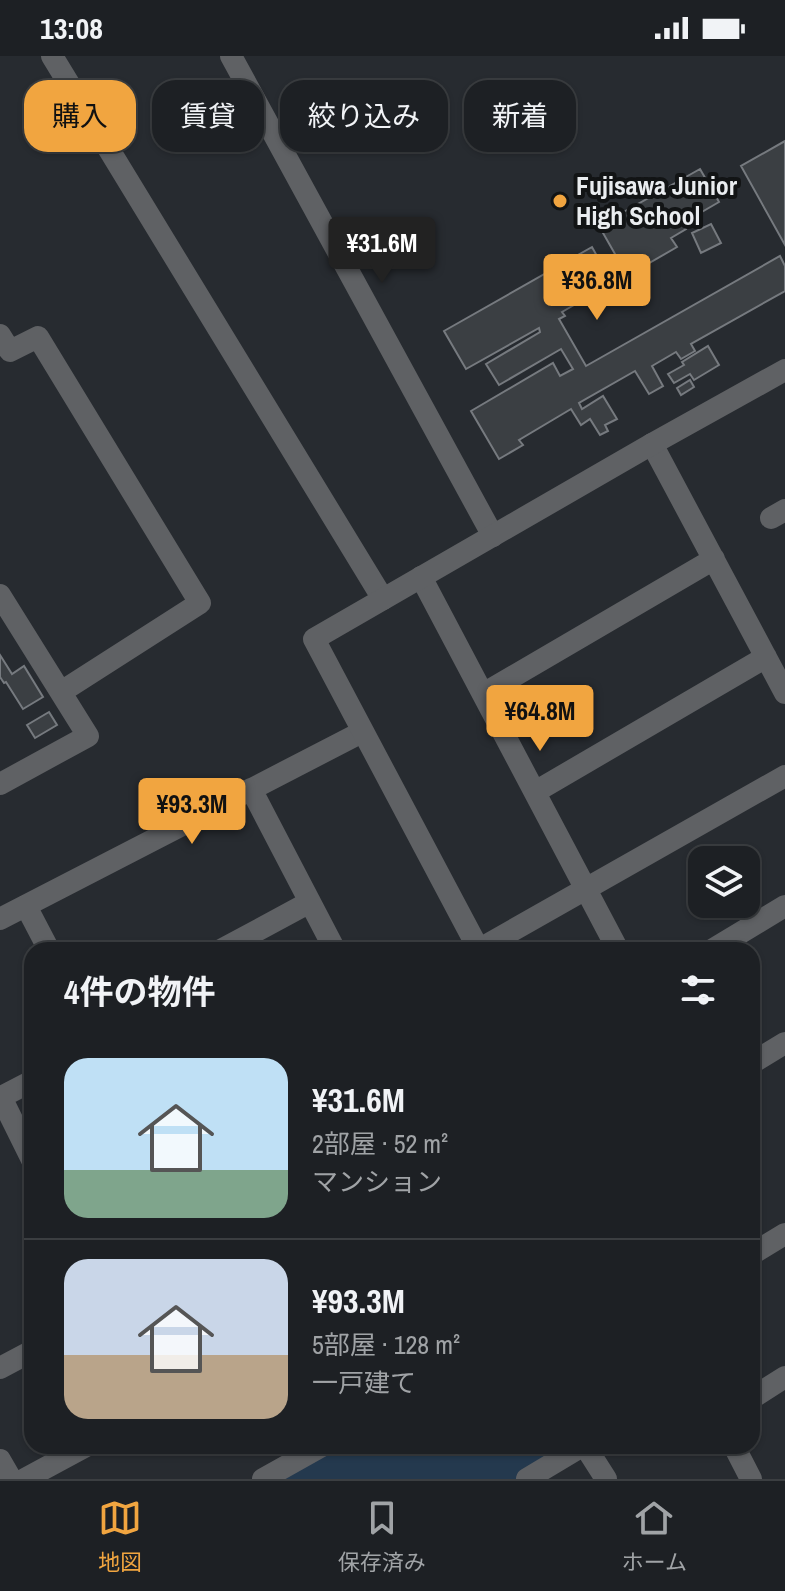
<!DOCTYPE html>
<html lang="ja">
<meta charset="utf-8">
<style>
body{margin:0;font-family:"Archivo Narrow","Noto Sans JP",sans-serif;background:#2a2d31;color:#f1f3f6;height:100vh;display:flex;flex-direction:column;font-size:30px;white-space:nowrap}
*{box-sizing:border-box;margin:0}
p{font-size:26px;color:#a0a3a6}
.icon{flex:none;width:44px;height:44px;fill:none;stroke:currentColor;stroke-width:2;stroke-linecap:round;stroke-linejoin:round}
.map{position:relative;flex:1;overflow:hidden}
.details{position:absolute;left:24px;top:886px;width:736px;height:512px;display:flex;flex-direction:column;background:#1d2024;border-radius:24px;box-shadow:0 2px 6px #0004,0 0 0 2px #3b3e41}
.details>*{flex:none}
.hud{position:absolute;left:24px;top:24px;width:738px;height:72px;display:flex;gap:16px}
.tools{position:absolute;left:688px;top:790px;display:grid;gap:16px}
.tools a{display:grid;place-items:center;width:72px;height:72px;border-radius:16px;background:#1d2024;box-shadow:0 2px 6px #0004,0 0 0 2px #3b3e41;font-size:40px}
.price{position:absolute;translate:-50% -68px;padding:0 18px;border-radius:8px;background:#f1a540;color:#111;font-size:26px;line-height:52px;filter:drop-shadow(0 2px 4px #0008)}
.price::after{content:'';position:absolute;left:50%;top:48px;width:24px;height:18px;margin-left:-12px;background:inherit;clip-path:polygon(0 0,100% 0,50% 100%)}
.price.active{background:#222;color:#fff}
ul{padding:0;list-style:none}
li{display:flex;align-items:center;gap:24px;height:200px;padding:0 40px}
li+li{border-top:2px solid #3b3e41}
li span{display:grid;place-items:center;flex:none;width:224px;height:160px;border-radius:24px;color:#555}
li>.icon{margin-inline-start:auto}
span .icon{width:96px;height:96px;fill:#fffc;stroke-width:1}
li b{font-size:34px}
h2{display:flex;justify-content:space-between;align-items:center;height:96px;padding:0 40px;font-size:34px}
.chip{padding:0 28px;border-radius:24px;background:#1d2024;box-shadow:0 2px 6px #0004,0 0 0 2px #3b3e41;font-size:28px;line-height:72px}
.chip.active{background:#f1a540;color:#111}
.status{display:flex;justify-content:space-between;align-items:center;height:56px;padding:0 40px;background:#1d2024;direction:ltr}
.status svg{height:22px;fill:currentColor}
.tab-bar{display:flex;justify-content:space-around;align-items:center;height:112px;border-top:2px solid #3b3e41;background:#1d2024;font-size:22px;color:#a0a3a6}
.tab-bar a{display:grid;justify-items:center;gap:4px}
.tab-bar .active{color:#f1a540}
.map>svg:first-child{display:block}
.green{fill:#24394e}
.building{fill:#3b3f43;stroke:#767a7f;stroke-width:2}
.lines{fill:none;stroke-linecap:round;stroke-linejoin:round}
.minor{stroke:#5f6164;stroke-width:22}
.tertiary{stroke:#5f6164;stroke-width:22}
.poi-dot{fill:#f1a540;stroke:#121415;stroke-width:3}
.labels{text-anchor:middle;stroke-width:8;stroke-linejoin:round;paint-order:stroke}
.poi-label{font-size:26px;font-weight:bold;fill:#eaedf0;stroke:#121415;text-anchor:start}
</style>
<div class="status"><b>13:08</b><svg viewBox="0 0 49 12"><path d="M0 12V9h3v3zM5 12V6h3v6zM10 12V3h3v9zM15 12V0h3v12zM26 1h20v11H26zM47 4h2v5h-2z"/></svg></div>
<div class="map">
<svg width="785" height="1423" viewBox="0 0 785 1423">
<rect width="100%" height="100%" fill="#272b30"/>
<path class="green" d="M 338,1390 L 565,1390 L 516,1423 L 279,1423 Z"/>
<path class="building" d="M 785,85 L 785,189 L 741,110 Z
M 700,113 L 719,146 L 683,167 L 686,173 L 671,182 L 677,191 L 613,228 L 617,235 L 598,246 L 593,238 L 562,256 L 565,260 L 559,263 L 586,310 L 780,200 L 785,210 L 785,235 L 691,288 L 695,295 L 681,303 L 676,296 L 652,310 L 663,330 L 649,338 L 635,315 L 579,347 L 582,353 L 603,340 L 617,363 L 605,369 L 608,375 L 600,379 L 590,363 L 581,369 L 571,353 L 519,384 L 523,389 L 499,403 L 471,355 L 553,307 L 560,320 L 573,313 L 561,293 L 499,329 L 486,308 L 540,276 L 539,272 L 466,313 L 444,275 L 592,191 L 608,220 L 623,212 L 599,170 Z
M 711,168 L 721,187 L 701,197 L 692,177 Z
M 708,290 L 719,309 L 694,324 L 690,318 L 674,327 L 668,318 L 684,309 L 682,306 Z
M 690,324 L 694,331 L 681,339 L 677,332 Z
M 0,599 L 12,618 L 24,610 L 43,641 L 23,653 L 6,626 L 4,627 L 0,621 Z
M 49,656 L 57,669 L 35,682 L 27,669 Z"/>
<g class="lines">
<path class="minor" d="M 52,0 L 383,543
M 231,0 L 493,480
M 0,279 L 10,295 L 38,281 L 200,547 L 61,636
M 652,388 L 785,637
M 771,462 L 785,454
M 421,521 L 618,894
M 0,539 L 88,680 L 0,728
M 483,638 L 714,503
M 251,733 L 335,894
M 535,736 L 766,601
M 26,850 L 49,894
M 0,863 L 362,676
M 221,894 L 310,846
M 478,894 L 785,720
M 712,894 L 785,850
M 752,1007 L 785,987
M 32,1025 L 1,1041 L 32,1104
M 752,1198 L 785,1178
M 0,1312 L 32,1295
M 752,1342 L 785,1321
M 585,1390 L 606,1423
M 0,1404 L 11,1423
M 25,1423 L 86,1390
M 263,1423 L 322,1390
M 527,1423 L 582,1390"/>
<path class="tertiary" d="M 479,894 L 314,583 L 652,388 L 785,314
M 734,1390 L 751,1423"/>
</g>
<circle class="poi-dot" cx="560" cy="145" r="8"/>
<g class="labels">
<g class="poi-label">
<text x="576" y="139">Fujisawa Junior<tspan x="576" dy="30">High School</tspan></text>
</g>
</g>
</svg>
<div class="tools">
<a><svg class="icon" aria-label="layers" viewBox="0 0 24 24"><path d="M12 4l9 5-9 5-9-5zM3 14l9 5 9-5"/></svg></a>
</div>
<b class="price active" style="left:382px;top:229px">¥31.6M</b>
<b class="price" style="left:597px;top:266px">¥36.8M</b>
<b class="price" style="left:540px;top:697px">¥64.8M</b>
<b class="price" style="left:192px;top:790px">¥93.3M</b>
<div class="hud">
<a class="chip active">購入</a>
<a class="chip">賃貸</a>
<a class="chip">絞り込み</a>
<a class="chip">新着</a>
</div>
<section class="details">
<h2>4件の物件<svg class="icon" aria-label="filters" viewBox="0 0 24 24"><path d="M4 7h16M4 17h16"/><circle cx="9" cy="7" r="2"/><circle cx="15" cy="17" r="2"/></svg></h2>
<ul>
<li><span style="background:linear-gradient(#bfe0f5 70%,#7fa58c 0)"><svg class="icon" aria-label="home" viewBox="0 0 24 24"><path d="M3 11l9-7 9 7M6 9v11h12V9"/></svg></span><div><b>¥31.6M</b><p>2部屋 · 52 m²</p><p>マンション</p></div></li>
<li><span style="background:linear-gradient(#c9d6e8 60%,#b9a48a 0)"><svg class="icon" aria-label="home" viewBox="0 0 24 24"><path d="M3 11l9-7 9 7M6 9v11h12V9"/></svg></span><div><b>¥93.3M</b><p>5部屋 · 128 m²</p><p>一戸建て</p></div></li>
</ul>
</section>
</div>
<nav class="tab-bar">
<a class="active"><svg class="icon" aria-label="map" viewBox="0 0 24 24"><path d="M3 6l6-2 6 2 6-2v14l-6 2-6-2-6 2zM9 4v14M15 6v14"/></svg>地図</a>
<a><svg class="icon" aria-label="saved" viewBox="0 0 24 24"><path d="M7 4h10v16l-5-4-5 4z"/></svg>保存済み</a>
<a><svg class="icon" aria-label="home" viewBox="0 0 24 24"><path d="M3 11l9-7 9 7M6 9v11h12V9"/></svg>ホーム</a>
</nav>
